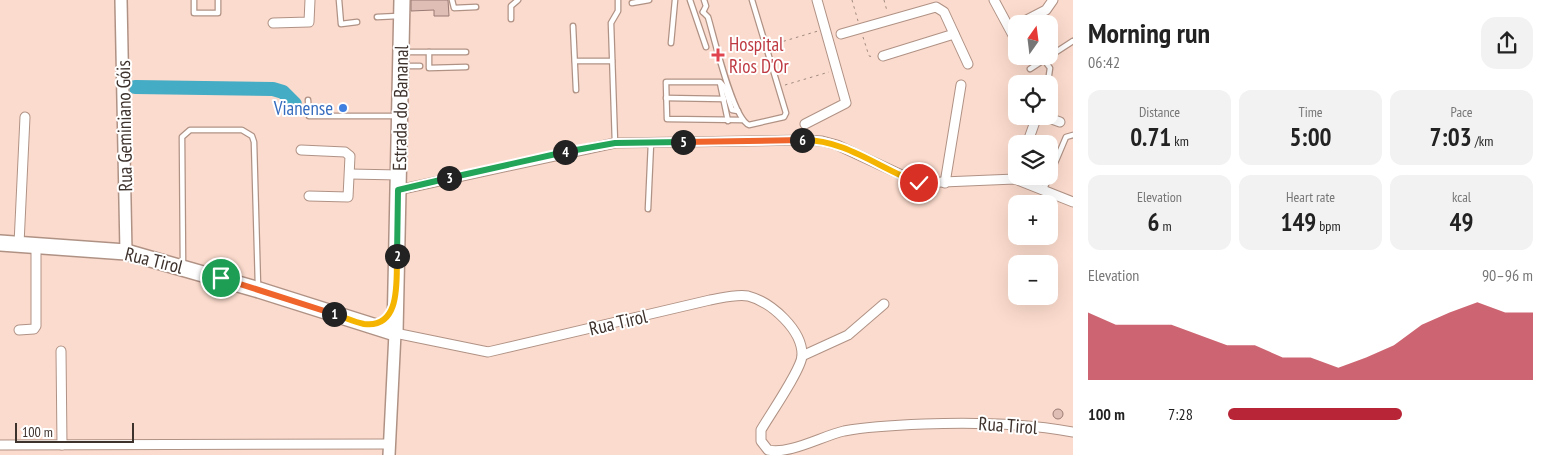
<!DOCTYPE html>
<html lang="en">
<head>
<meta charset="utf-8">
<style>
	:root { --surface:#fff; --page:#f2f2f2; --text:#222; --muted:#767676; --accent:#b72536 }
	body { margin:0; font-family:"PT Sans Narrow",sans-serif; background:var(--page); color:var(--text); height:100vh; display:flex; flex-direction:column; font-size:19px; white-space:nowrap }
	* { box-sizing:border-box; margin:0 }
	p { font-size:16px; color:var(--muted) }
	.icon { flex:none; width:28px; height:28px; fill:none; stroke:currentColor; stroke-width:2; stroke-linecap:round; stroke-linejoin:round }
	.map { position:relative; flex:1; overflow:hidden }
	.side { display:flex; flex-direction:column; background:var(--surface); width:475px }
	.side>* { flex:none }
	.needle { width:32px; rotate:14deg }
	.tools { position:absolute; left:1008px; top:15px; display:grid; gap:10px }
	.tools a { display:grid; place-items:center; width:50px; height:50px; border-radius:10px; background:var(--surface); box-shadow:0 5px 20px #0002; font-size:25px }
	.scale { position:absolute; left:15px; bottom:12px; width:119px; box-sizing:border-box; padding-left:5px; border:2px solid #3e322d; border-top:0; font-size:14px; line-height:18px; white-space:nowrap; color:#3e322d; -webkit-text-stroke:4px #fff; paint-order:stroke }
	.pin { position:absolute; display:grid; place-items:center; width:42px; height:42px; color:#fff; margin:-21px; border:2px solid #fff; border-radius:50%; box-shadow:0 1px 5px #0007 }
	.km { position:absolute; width:25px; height:25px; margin:-12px; border-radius:50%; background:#222; color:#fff; font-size:14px; line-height:25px; text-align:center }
	.round { display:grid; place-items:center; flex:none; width:52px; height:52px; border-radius:15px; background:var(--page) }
	.overview { display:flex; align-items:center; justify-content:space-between; height:85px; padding:0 15px }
	h1 { font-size:28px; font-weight:600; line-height:38px }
	.stats { display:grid; grid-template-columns:repeat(3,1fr); gap:8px; height:85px; padding:5px 15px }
	.stats div { display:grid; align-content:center; border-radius:12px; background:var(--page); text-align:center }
	.stats b { font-size:25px; font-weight:600 }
	.stats small { font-size:14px; font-weight:400 }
	.stats p { font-size:14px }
	.chart { height:140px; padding:10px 15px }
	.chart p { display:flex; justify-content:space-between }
	.chart svg { width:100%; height:90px; margin-top:5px; fill:var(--accent); opacity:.7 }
	ul { padding:0 15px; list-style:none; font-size:16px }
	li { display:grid; grid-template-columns:80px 60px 1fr; align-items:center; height:38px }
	li i { height:12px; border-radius:6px; background:var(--accent) }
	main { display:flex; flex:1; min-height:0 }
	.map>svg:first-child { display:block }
</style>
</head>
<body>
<main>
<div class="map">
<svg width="1073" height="455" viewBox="0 0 1073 455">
	<rect width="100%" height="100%" fill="#fbdbcd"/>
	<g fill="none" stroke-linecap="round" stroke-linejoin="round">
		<polyline stroke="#45acc5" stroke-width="14" points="135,87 273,89 283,92 295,104"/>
	</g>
	<g fill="#dfbeb6" stroke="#9a7b74">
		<polygon points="411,0 448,0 449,16 434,16 434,10 411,11"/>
		<circle cx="1058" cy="414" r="5"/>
	</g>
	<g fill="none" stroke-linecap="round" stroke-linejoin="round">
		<defs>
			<g id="service">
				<polyline points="194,0 194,13 218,13 218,0"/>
				<polyline points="339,0 341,24 357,22"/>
				<polyline points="452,0 454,8 476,7"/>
				<polyline points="690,0 706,47"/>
				<polyline points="632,3 649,0"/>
				<path d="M703,12L708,17C714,37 733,119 749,125L784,117L786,113L752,0"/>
				<polyline points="703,12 706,6 704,0"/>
				<polyline points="377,17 398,16"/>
				<polyline points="511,19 511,6 518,0"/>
				<polyline points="573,26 576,90"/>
				<polyline points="671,43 675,0"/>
				<polyline points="402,52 466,52"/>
				<polyline points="429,52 429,68 466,67"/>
				<polyline points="1044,60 1050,68 1049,75"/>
				<polyline points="575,61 612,61"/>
				<polyline points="403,66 420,66"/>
				<polyline points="1030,69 1073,41"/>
				<polyline points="720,83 728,121"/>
				<polyline points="666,98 724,99"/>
				<polyline points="308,100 309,116 396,116"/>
				<polyline points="738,111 732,110 725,88 720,82 666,82 667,119 742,120"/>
				<polyline points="615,143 611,23 618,11 618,0"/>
				<polyline points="1044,189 1066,137 1073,135"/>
				<polyline points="648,209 651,143"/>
				<polyline points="183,265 182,137 190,130 242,130 252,136 254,142 258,286"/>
			</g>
			<g id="minor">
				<polyline points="994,0 1015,39"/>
				<polyline points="273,23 309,22 310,0"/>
				<polyline points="1019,24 1046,10 1053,0"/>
				<polyline points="841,34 936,7 944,12 968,64"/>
				<polyline points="883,56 954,34"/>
				<polyline points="1043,116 1060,122"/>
				<polyline points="805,124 846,103 817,0"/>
				<polyline points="1027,144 1037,116"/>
				<polyline points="301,150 345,152 350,156 348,197 309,196"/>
				<polyline points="350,174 399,175"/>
				<polyline points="945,183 961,85"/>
				<polyline points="398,190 615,143 807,140 822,141 837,145 919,183 1015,179 1073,202"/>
				<polyline points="19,244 25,117"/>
				<polyline points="19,330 34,329 36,326 36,245"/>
				<path d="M395,333L488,352L710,300C722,298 736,294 748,296C771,302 803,330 802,356C801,370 769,416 761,430V441L768,450C789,455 822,436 844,431C871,426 897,425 924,424C974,422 1023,423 1073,432"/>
				<polyline points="61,351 62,445"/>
				<polyline points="802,356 848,335 884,304"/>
				<polyline points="0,445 389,444"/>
			</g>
			<g id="tertiary">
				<polyline points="121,0 126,252"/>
				<polyline points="389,455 395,333"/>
			</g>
			<polyline id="primary" points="0,243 126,252 259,290 395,333 402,0"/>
		</defs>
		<use href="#service" stroke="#b09285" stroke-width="7"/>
		<use href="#minor" stroke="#b09285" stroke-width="11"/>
		<use href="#tertiary" stroke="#b09285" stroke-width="14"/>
		<use href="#primary" stroke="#b09285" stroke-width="18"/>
		<g stroke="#9f897f" stroke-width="1" stroke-dasharray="2.5 4" stroke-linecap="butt">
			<polyline points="852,0 858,21"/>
			<polyline points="884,0 887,11"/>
			<polyline points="863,37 869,56 874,57"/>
			<polyline points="771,45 818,31"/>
			<polyline points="785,85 829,72"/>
		</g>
		<use href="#service" stroke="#fff" stroke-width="4.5"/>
		<use href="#minor" stroke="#fff" stroke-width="9"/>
		<use href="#tertiary" stroke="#fff" stroke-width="11"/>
		<use href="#primary" stroke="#fff" stroke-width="15"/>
	</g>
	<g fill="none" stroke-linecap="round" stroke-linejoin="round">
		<defs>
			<polyline id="split-1" points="221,278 334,314"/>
			<path id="split-2" d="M334,314C344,317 354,322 364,324C402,329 396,279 397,256"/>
			<polyline id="split-3" points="397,256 398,190 449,178"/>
			<polyline id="split-4" points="449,178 565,152"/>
			<polyline id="split-5" points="565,152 615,143 683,142"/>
			<polyline id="split-6" points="683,142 802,140"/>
			<path id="split-7" d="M802,140C845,139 880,169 919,183"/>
		</defs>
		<use href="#split-1" stroke="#fff" stroke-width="10"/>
		<use href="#split-2" stroke="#fff" stroke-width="10"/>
		<use href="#split-3" stroke="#fff" stroke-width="10"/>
		<use href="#split-4" stroke="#fff" stroke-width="10"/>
		<use href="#split-5" stroke="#fff" stroke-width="10"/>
		<use href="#split-6" stroke="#fff" stroke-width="10"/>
		<use href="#split-7" stroke="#fff" stroke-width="10"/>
		<use href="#split-1" stroke="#f0652b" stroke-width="6"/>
		<use href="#split-2" stroke="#f5b400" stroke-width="6"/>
		<use href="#split-3" stroke="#22a559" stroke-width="6"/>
		<use href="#split-4" stroke="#22a559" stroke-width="6"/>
		<use href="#split-5" stroke="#22a559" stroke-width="6"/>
		<use href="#split-6" stroke="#f0652b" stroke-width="6"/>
		<use href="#split-7" stroke="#f5b400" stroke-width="6"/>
	</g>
	<path fill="#e0444e" stroke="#fff" stroke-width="2" d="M715.5 47.5h5v5h5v5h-5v5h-5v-5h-5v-5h5z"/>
	<circle fill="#3f7fe0" stroke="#fff" stroke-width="2" cx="343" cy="108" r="5"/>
	<g text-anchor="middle" stroke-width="4" stroke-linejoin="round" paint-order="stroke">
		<g font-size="19" fill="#be3a42" stroke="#fff" text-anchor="start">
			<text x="729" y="51">Hospital<tspan x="729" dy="22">Rios D'Or</tspan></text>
		</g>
		<g font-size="19" fill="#366cbe" stroke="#fff" text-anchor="end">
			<text x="333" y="115">Vianense</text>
		</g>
		<g font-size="19" fill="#3e322d" stroke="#fff">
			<text transform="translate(400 108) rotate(-89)" y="7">Estrada do Bananal</text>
			<text transform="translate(124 126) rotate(-91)" y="7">Rua Geminiano Góis</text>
			<text transform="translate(154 260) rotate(14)" y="7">Rua Tirol</text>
			<text transform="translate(618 322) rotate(-13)" y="7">Rua Tirol</text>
			<text transform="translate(1008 425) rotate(4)" y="7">Rua Tirol</text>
		</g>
	</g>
</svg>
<div class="tools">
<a><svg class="needle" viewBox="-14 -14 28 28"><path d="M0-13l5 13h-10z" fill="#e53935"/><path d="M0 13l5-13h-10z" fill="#767676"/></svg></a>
<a><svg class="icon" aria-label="locate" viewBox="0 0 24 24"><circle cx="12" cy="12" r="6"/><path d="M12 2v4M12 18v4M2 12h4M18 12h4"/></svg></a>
<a><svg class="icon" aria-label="layers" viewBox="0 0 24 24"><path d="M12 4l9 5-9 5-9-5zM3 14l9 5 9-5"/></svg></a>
<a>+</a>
<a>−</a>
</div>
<div class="scale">100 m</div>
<div class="pin" style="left:221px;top:278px;background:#1e9e55"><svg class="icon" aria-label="arrive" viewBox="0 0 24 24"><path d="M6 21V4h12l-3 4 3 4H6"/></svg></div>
<div class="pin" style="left:919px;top:183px;background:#d93025"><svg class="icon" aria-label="check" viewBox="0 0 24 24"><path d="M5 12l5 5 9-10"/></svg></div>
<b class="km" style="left:334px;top:314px">1</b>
<b class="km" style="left:397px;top:256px">2</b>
<b class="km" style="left:449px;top:178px">3</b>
<b class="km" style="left:565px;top:152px">4</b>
<b class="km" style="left:683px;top:142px">5</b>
<b class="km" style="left:802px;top:140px">6</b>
</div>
<section class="side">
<div class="overview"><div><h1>Morning run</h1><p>06:42</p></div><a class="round"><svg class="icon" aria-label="share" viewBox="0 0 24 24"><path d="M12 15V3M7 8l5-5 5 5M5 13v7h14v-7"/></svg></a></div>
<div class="stats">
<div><p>Distance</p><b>0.71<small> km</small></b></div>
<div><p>Time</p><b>5:00</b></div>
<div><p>Pace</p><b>7:03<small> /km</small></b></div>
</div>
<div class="stats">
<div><p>Elevation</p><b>6<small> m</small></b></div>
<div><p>Heart rate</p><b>149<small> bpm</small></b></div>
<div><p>kcal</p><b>49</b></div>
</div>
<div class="chart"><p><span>Elevation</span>90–96 m</p>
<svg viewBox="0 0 160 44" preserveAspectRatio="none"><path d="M0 44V11L10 17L20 17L30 17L40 22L50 27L60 27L70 33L80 33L90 38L100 33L110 27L120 17L130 11L140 6L150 11L160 11V44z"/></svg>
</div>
<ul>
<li><b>100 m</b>7:28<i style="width:57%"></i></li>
</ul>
</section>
</main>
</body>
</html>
